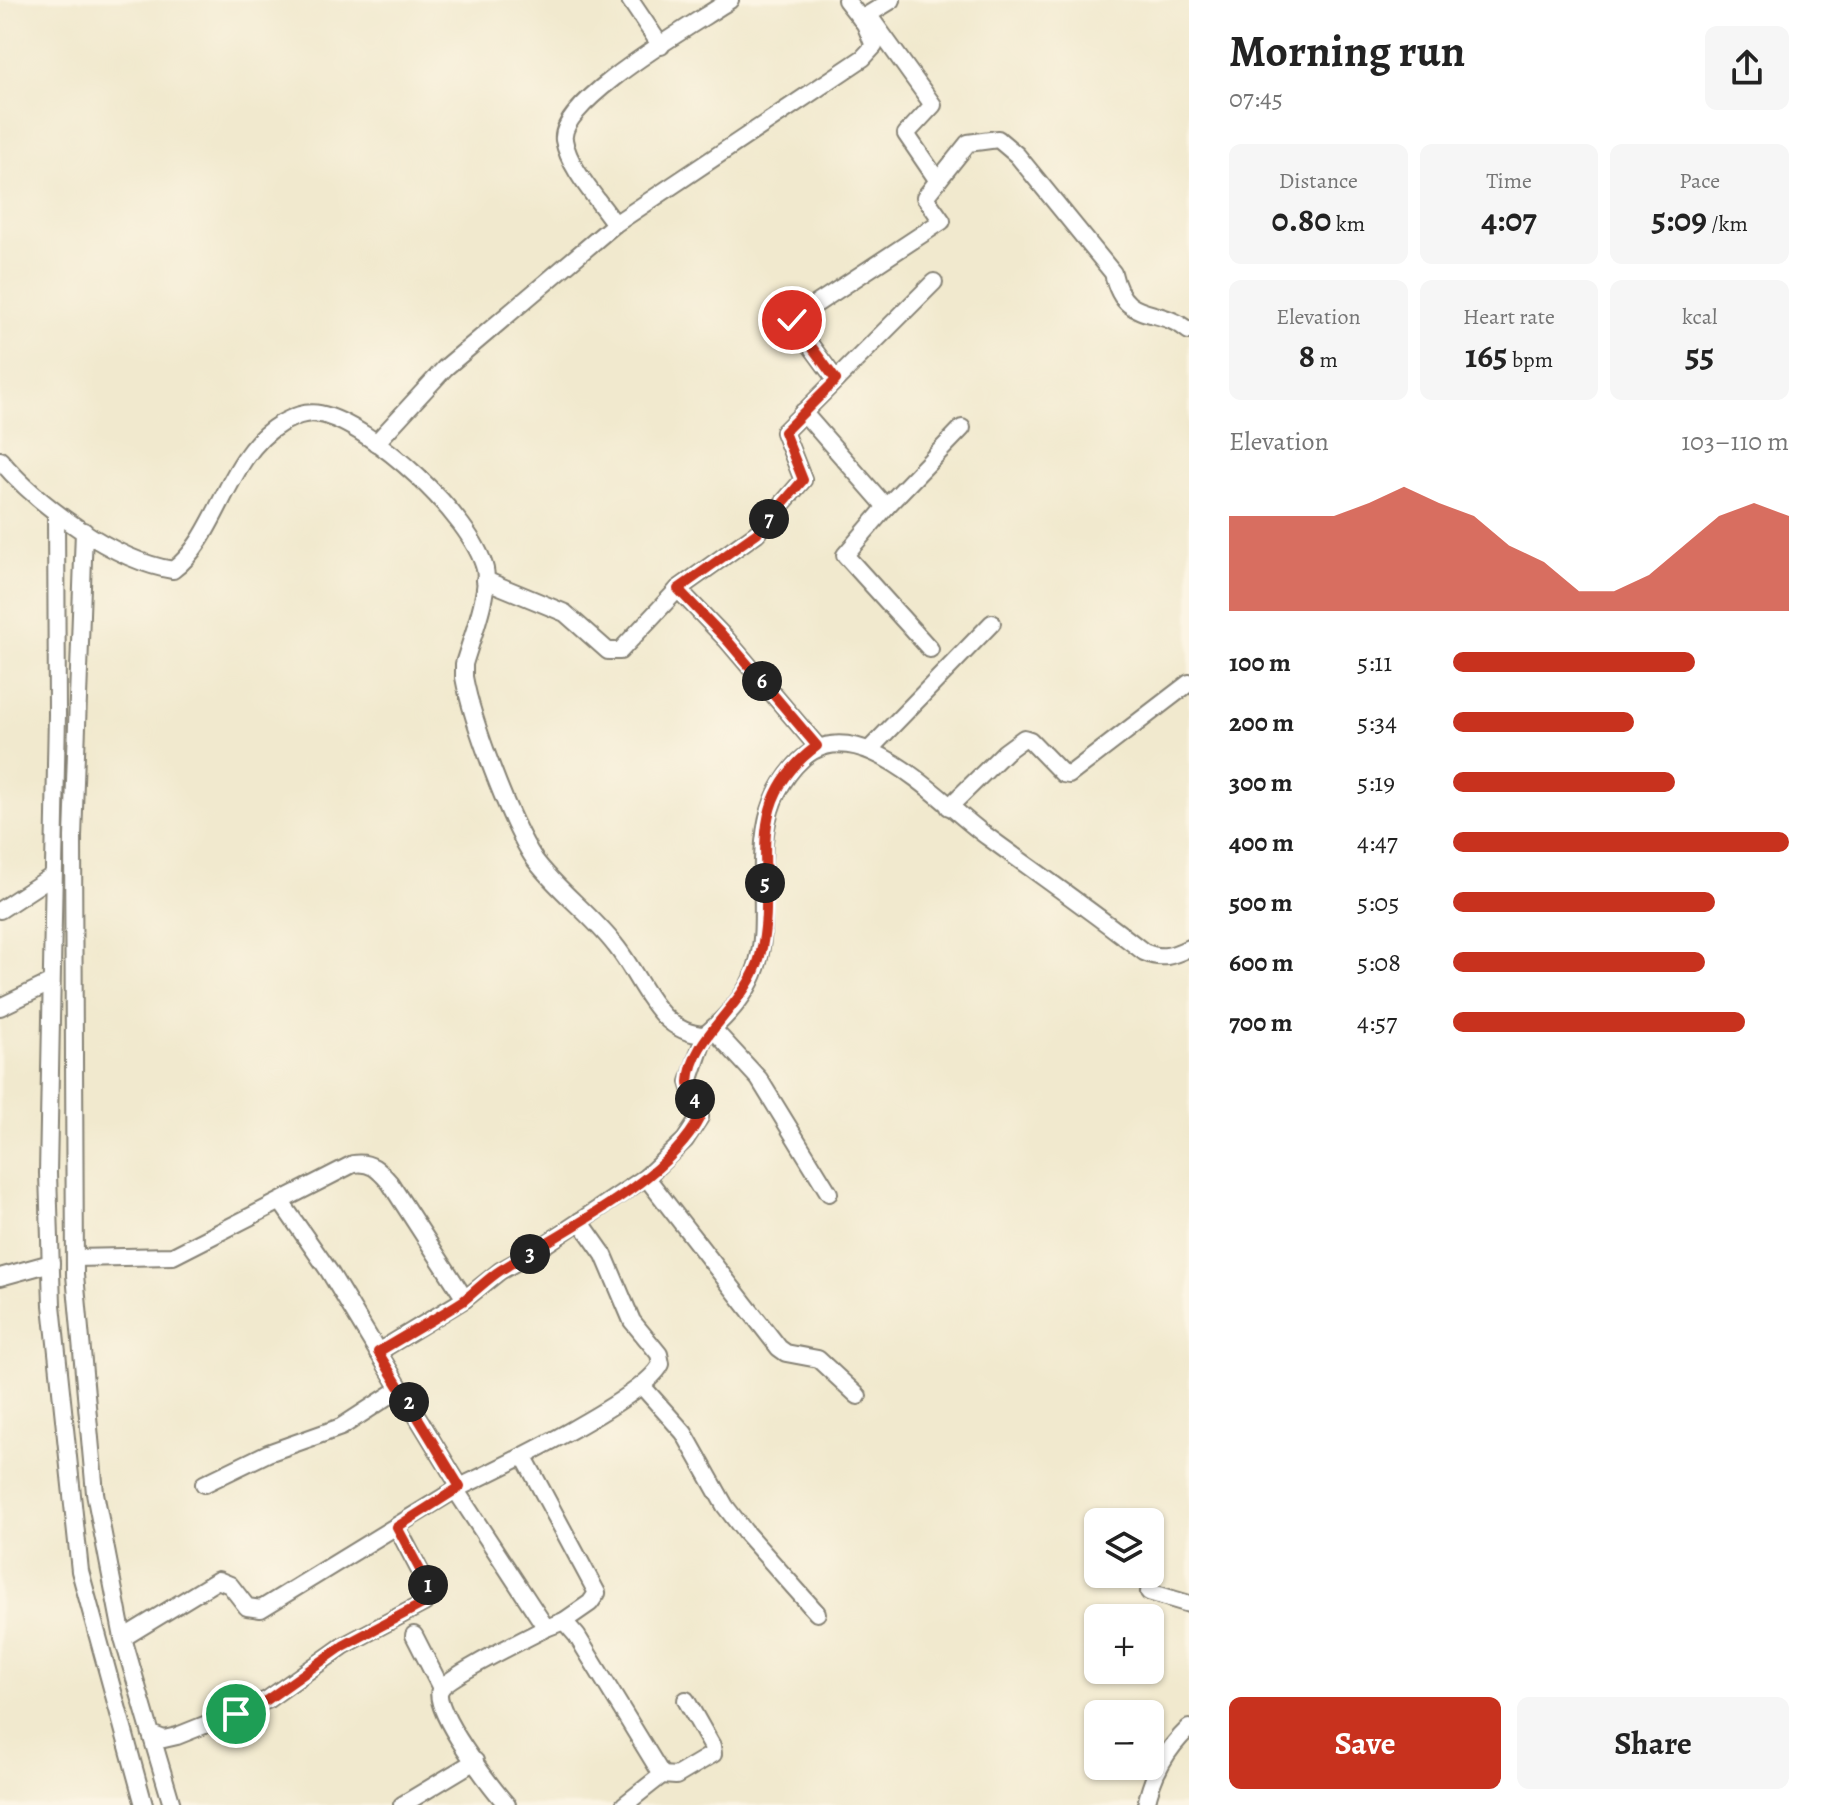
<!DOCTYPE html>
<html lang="en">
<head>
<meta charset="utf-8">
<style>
	:root { --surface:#fff; --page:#f6f6f6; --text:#222; --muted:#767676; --accent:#c8321e }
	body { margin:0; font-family:Alegreya,serif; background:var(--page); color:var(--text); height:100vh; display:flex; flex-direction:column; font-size:30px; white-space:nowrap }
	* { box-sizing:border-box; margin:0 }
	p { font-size:26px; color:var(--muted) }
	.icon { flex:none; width:44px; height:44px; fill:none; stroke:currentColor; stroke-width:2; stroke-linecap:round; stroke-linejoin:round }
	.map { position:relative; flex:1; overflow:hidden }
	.panel { display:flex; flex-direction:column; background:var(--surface); width:640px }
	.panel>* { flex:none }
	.fabs { position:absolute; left:1084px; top:1508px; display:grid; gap:16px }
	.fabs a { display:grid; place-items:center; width:80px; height:80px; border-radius:12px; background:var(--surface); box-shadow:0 2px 6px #0004; font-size:40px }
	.pin { position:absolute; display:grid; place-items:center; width:68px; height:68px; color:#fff; margin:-34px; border:4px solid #fff; border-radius:50%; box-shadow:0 2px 8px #0007 }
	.km { position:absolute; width:40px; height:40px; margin:-20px; border-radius:50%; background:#222; color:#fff; font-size:22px; line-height:40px; text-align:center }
	.round { display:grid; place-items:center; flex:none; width:84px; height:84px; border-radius:12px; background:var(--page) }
	.summary { display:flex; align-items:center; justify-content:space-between; height:136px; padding:0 40px }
	h1 { font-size:44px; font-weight:700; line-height:60px }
	.stats { display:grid; grid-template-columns:repeat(3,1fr); gap:12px; height:136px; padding:8px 40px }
	.stats div { display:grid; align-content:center; border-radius:12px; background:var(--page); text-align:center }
	.stats b { font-size:34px; font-weight:700 }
	.stats small { font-size:22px; font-weight:400 }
	.stats p { font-size:22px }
	.chart { height:224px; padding:16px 40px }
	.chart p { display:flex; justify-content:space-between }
	.chart svg { width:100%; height:144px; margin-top:8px; fill:var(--accent); opacity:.7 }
	.cta { display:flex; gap:16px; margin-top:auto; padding:16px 40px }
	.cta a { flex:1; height:92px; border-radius:12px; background:var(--accent); color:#fff; font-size:32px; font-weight:700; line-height:92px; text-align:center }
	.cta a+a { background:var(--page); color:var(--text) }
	ul { padding:0 40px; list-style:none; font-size:26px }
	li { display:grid; grid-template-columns:128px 96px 1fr; align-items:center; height:60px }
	li i { height:20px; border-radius:10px; background:var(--accent) }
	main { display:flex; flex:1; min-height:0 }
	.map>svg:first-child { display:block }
</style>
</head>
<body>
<main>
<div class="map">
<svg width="1189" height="1805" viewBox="0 0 1189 1805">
	<rect width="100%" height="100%" fill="#fcf5e5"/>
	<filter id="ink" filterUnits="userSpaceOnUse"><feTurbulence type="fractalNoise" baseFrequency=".0125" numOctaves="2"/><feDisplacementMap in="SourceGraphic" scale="16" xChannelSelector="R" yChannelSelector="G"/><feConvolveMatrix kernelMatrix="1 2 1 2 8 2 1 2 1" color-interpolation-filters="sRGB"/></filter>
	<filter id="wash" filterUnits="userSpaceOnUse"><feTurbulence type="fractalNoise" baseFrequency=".006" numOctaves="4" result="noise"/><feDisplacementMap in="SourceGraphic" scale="32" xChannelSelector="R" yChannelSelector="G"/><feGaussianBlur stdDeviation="1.8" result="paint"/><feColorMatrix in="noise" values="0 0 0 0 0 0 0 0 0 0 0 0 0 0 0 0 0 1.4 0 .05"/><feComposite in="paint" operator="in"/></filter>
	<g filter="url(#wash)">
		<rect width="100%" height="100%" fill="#f1e9ce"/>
	</g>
	<g filter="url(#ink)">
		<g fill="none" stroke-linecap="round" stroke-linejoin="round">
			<defs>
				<g id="minor">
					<polyline points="630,0 661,46"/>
					<polyline points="861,19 892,0"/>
					<polyline points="872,20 933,105 906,134 938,181"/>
					<path d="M615,224C598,199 569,169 564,140C558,101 698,22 730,0"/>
					<path d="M836,380L792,320L942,221L925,197L968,143L998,139L1017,155L1113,273C1125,326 1156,304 1189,331"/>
					<polyline points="803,412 886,507 962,428"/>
					<polyline points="376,443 445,368 615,224 863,58 874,46 865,24 846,0"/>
					<path d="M0,460C38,505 114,561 173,570C218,537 227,455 280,424C293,417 305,411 320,414C372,425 472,517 485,569C490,592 471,640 464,664V677C472,721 510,823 535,860C558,891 591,914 615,945C643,979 656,1033 705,1035C783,971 757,927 764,842C767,812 775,789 795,766C852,700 939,802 988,837C1040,875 1093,912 1144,952C1162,960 1172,956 1189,948"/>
					<polyline points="886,507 845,555 930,649"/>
					<polyline points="56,513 57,714 48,1173 52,1305 80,1571 144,1805"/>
					<polyline points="84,531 73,837 75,1275 95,1493 123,1638 151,1734 164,1739 177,1736 267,1700 343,1646 424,1603 430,1590 397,1527"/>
					<polyline points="485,580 565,613 608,651 620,651 678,589 757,533 803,480 784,432 934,282"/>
					<polyline points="678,589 727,640 817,746"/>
					<polyline points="869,750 992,623"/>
					<polyline points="949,807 1005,752 1024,738 1030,740 1063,774 1069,775 1189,683"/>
					<polyline points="0,910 52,876"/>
					<polyline points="0,1007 50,983"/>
					<polyline points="713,1029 759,1079 829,1193"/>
					<polyline points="646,1177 779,1348 786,1353 818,1359 858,1396"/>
					<polyline points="281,1202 329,1271 378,1352"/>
					<path d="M75,1258L173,1256L353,1164C371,1161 379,1170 390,1183L465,1299"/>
					<polyline points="0,1277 51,1263"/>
					<polyline points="642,1386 684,1433 725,1506 745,1532 817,1613"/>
					<polyline points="524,1457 597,1593 590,1603 564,1621"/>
					<polyline points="204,1484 268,1453 341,1427 401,1388"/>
					<path d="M460,1487C500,1468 645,1398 661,1364L659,1354L632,1321L604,1255L580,1221"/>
					<polyline points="455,1489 546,1628 564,1621 577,1636 662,1775 624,1805"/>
					<polyline points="1149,1592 1189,1604"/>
					<polyline points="414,1635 441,1688"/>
					<polyline points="123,1638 218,1580 230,1585 247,1607 261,1609 460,1487 378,1352 465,1299 500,1271 534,1252 646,1177 685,1140 700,1117 689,1082 705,1035"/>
					<polyline points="151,1734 172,1805"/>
					<polyline points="662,1775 676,1776 713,1754 712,1746 686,1700"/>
					<polyline points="402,1805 475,1761"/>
					<path d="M507,1805C493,1789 431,1709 440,1690C446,1677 529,1637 546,1628"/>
					<path d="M1146,1805C1153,1773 1166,1750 1189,1728"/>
				</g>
			</defs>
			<use href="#minor" stroke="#868275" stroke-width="20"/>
			<use href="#minor" stroke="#fff" stroke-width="16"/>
		</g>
	</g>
	<g fill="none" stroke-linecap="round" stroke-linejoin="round" filter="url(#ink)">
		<defs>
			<path id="route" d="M236,1714L267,1700L343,1646L424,1603L429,1597L427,1583L397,1527L460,1487L378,1352C406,1335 435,1319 463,1301C476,1291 487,1279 501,1270C559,1233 669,1180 700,1117C700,1104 689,1095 689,1082C691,1035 747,1006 760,956C781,876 734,807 817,746L727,640L678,589L757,533L803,480L784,432L836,380L792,320"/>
		</defs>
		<use href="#route" stroke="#fff" stroke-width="16"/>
		<use href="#route" stroke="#c8321e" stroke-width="10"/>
	</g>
</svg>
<div class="fabs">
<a><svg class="icon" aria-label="layers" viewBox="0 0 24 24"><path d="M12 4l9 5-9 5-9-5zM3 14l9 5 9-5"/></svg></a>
<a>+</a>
<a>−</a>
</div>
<div class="pin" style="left:236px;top:1714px;background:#1e9e55"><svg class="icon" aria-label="arrive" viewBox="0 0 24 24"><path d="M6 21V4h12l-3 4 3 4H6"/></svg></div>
<div class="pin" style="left:792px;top:320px;background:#d93025"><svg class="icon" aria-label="check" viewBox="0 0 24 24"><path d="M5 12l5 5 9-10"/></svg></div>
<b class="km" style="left:428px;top:1585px">1</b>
<b class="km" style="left:409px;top:1402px">2</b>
<b class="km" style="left:530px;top:1254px">3</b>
<b class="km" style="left:695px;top:1099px">4</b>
<b class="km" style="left:765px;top:883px">5</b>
<b class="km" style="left:762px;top:681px">6</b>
<b class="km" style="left:769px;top:519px">7</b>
</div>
<section class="panel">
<div class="summary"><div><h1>Morning run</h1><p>07:45</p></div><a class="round"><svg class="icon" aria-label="share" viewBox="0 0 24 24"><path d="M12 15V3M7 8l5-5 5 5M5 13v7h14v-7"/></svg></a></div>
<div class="stats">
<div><p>Distance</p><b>0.80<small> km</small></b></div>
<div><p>Time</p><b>4:07</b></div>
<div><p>Pace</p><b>5:09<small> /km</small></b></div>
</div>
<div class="stats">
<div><p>Elevation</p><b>8<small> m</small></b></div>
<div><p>Heart rate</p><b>165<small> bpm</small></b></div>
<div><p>kcal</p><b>55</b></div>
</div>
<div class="chart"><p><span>Elevation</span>103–110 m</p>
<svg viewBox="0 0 160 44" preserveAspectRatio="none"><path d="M0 44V15L10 15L20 15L30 15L40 11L50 6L60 11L70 15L80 24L90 29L100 38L110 38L120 33L130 24L140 15L150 11L160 15V44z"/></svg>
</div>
<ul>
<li><b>100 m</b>5:11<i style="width:72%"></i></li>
<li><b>200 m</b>5:34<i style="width:54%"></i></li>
<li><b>300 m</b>5:19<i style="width:66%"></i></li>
<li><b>400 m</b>4:47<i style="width:100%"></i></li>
<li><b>500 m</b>5:05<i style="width:78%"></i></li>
<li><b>600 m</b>5:08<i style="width:75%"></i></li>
<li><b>700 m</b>4:57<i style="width:87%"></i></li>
</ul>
<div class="cta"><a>Save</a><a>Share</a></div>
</section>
</main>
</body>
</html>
